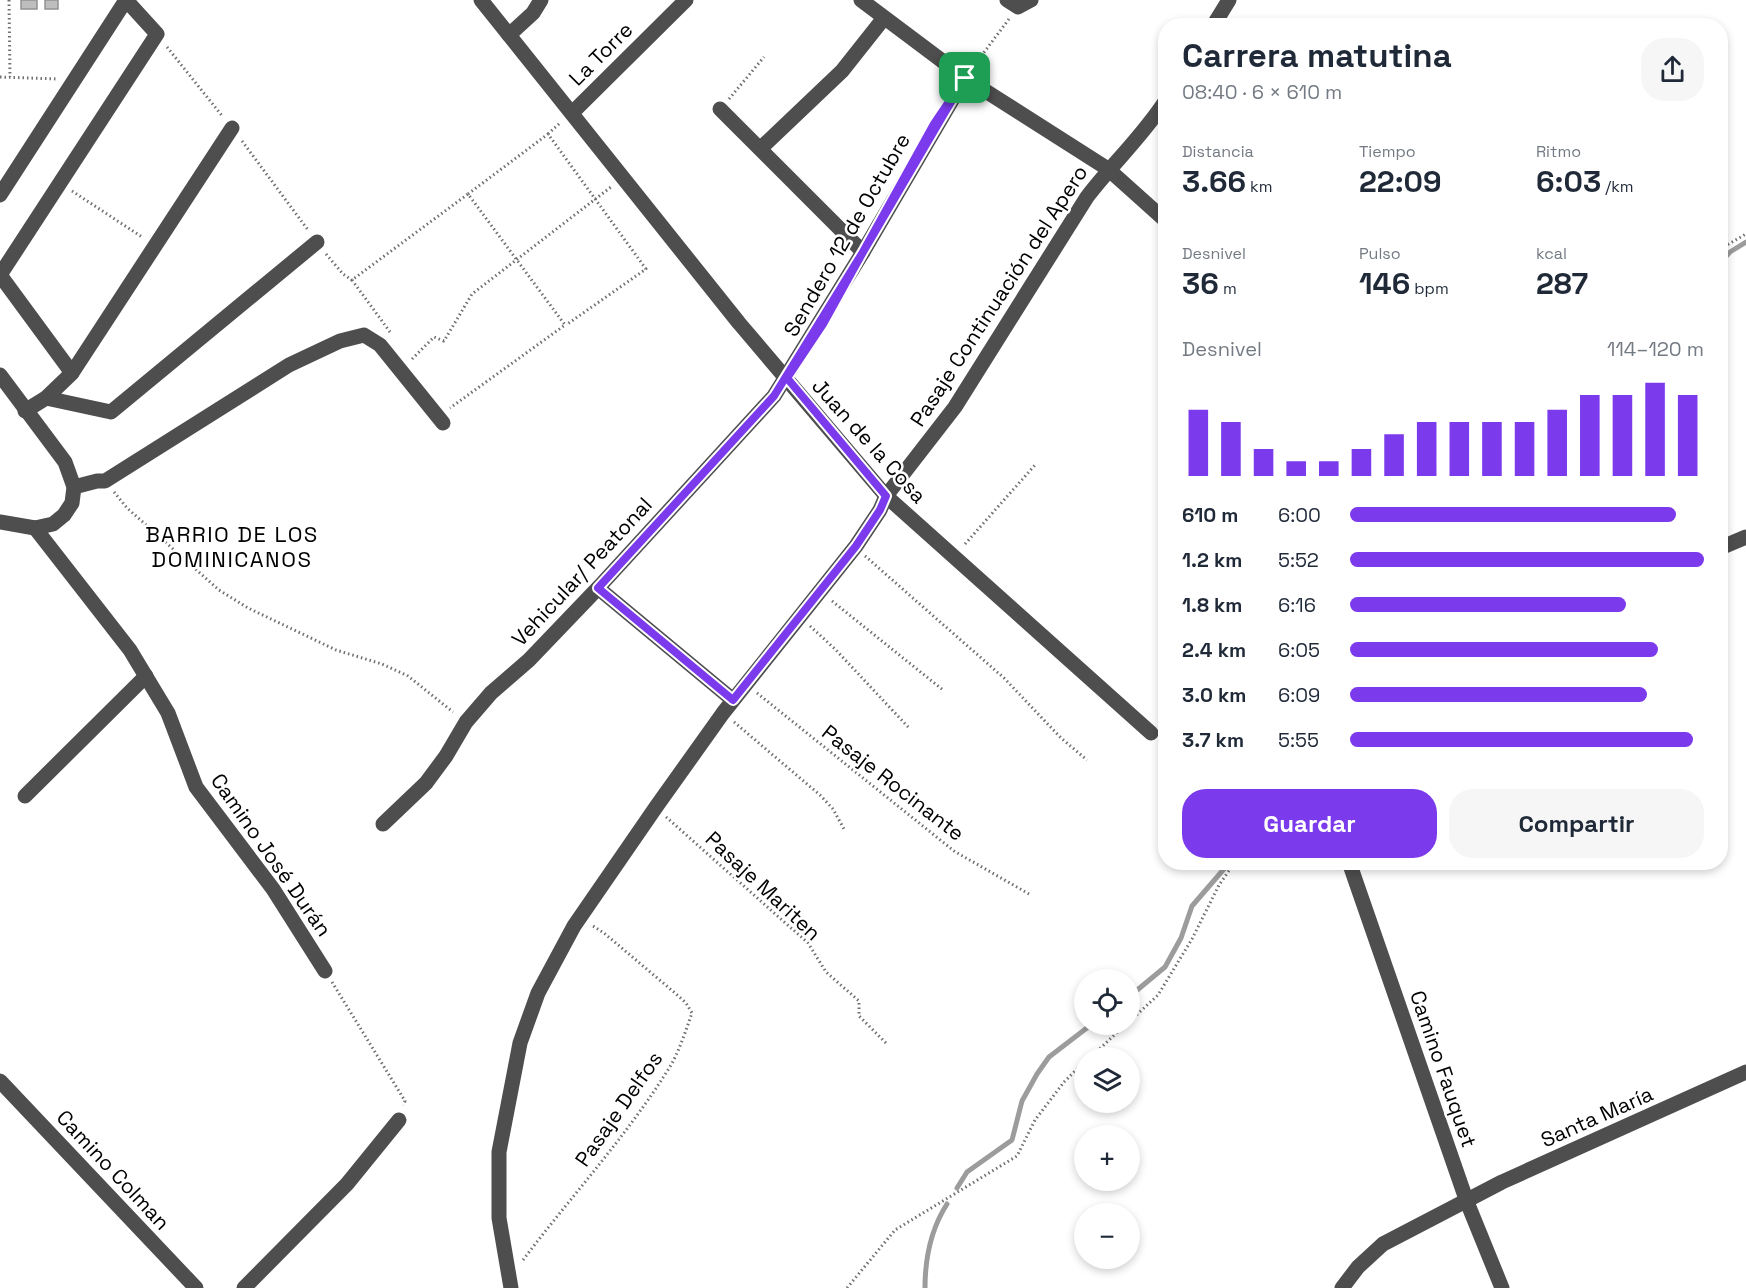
<!DOCTYPE html>
<html lang="es">
<head>
<meta charset="utf-8">
<style>
	:root { --surface:#fff; --page:#f6f6f7; --text:#1f2937; --muted:#747a83; --accent:#7c3aed }
	body { margin:0; font-family:"Space Grotesk",sans-serif; background:var(--page); color:var(--text); height:100vh; display:flex; flex-direction:column; font-size:22px; white-space:nowrap }
	* { box-sizing:border-box; margin:0 }
	p { font-size:20px; color:var(--muted) }
	.icon { flex:none; width:33px; height:33px; fill:none; stroke:currentColor; stroke-width:2; stroke-linecap:round; stroke-linejoin:round }
	.map { position:relative; flex:1; overflow:hidden }
	.panel { position:absolute; left:1158px; top:18px; width:570px; height:852px; display:flex; flex-direction:column; background:var(--surface); border-radius:24px; box-shadow:0 3px 9px #0003 }
	.panel>* { flex:none }
	.tools { position:absolute; left:1074px; top:969px; display:grid; gap:12px }
	.tools a { display:grid; place-items:center; width:66px; height:66px; border-radius:50%; background:var(--surface); box-shadow:0 3px 9px #0003; font-size:30px }
	.pin { position:absolute; display:grid; place-items:center; width:51px; height:51px; color:#fff; margin:-26px; border-radius:12px; box-shadow:0 3px 9px #0006 }
	.round { display:grid; place-items:center; flex:none; width:63px; height:63px; border-radius:24px; background:var(--page) }
	.summary { display:flex; align-items:center; justify-content:space-between; height:102px; padding:0 24px }
	h1 { font-size:33px; font-weight:800; line-height:45px }
	.metrics { display:grid; grid-template-columns:repeat(3,1fr); gap:9px; height:102px; padding:6px 24px }
	.metrics div { display:grid; align-content:center }
	.metrics b { font-size:30px; font-weight:800 }
	.metrics small { font-size:16px; font-weight:400 }
	.metrics p { font-size:16px }
	.chart { height:168px; padding:12px 24px }
	.chart p { display:flex; justify-content:space-between }
	.chart svg { width:100%; height:108px; margin-top:6px; stroke:var(--accent); stroke-width:6 }
	.primary-button { display:flex; gap:12px; margin-top:auto; padding:12px 24px }
	.primary-button a { flex:1; height:69px; border-radius:24px; background:var(--accent); color:#fff; font-size:24px; font-weight:800; line-height:69px; text-align:center }
	.primary-button a+a { background:var(--page); color:var(--text) }
	ul { padding:0 24px; list-style:none; font-size:20px }
	li { display:grid; grid-template-columns:96px 72px 1fr; align-items:center; height:45px }
	li i { height:15px; border-radius:8px; background:var(--accent) }
	.map>svg:first-child { display:block }
</style>
</head>
<body>
<div class="map">
<svg width="1746" height="1288" viewBox="0 0 1746 1288">
	<rect width="100%" height="100%" fill="#fff"/>
	<g fill="none" stroke-linecap="round" stroke-linejoin="round">
		<g stroke="#9c9c9c" stroke-width="5">
			<polyline points="1720,263 1730,252 1746,242"/>
			<polyline points="1130,996 1165,967 1181,938 1192,906 1230,862"/>
			<polyline points="957,1188 967,1172 1012,1140 1022,1101 1037,1074 1049,1057 1092,1024"/>
			<path d="M925,1288C925,1258 931,1229 947,1204"/>
		</g>
	</g>
	<g fill="#bebebe" stroke="#929292" stroke-width="1.5">
		<rect x="21" y="0" width="16" height="9"/>
		<rect x="45" y="0" width="13" height="9"/>
	</g>
	<g fill="none" stroke-linecap="round" stroke-linejoin="round">
		<g stroke="#707070" stroke-width="3" stroke-dasharray="1.5 3" stroke-linecap="butt">
			<polyline points="9,0 10,77"/>
			<polyline points="167,47 223,117"/>
			<polyline points="973,67 1009,19"/>
			<polyline points="0,77 58,79"/>
			<polyline points="729,99 764,57"/>
			<polyline points="548,134 560,123"/>
			<polyline points="242,141 308,230"/>
			<polyline points="72,191 142,237"/>
			<polyline points="468,194 548,134 646,269 566,325"/>
			<polyline points="1720,249 1746,234"/>
			<polyline points="326,254 343,274 352,280"/>
			<polyline points="390,332 352,280 468,194 565,325 450,408"/>
			<polyline points="412,359 434,337 444,341 472,294 611,187"/>
			<polyline points="114,492 127,508 219,590 248,608 336,650 382,664 408,676 453,712"/>
			<polyline points="965,544 1035,465"/>
			<polyline points="865,556 1004,678 1061,738 1087,760"/>
			<polyline points="832,601 943,690"/>
			<polyline points="810,626 835,649 910,729"/>
			<polyline points="757,693 954,851 1029,894"/>
			<polyline points="734,722 820,795 833,809 844,829"/>
			<polyline points="666,817 808,943 826,972 859,1001 859,1016 886,1043"/>
			<polyline points="332,982 405,1101 403,1105"/>
			<polyline points="1130,1021 1158,995 1192,939 1219,885 1235,862"/>
			<polyline points="1090,1058 1126,1024"/>
			<path d="M523,1260C572,1195 628,1135 671,1065C680,1049 686,1030 692,1013L686,1003L675,993L604,933L593,926"/>
			<polyline points="847,1288 895,1230 1017,1156 1035,1120 1064,1082 1084,1062"/>
		</g>
		<g stroke="#4e4e4e" stroke-width="15">
			<polyline points="481,0 739,323 886,496 1151,733"/>
			<polyline points="861,0 965,78 1108,169 1166,221"/>
			<polyline points="1007,0 1018,7 1031,0"/>
			<polyline points="1213,26 1229,0"/>
			<polyline points="509,35 533,13 541,0"/>
			<polyline points="720,109 863,252"/>
			<polyline points="572,113 686,0"/>
			<polyline points="761,148 842,71 884,18"/>
			<polyline points="0,195 126,0"/>
			<polyline points="0,275 157,34 126,0"/>
			<polyline points="0,275 72,373 46,398 25,411"/>
			<polyline points="72,373 232,128"/>
			<polyline points="0,375 65,462 74,487 72,503 64,515 53,524 35,528 0,522"/>
			<polyline points="46,398 111,412 317,242"/>
			<polyline points="74,487 97,481 105,481 289,365 340,341 364,335 380,345 443,423"/>
			<polyline points="35,528 130,650 168,713 196,787 273,889 325,971"/>
			<polyline points="1720,548 1746,537"/>
			<polyline points="598,588 733,700"/>
			<polyline points="25,796 146,676"/>
			<polyline points="383,824 426,783 446,756 466,722 491,693 529,660 598,588 774,396 863,252 965,78"/>
			<polyline points="1349,862 1467,1202 1502,1288"/>
			<polyline points="0,1081 196,1288"/>
			<polyline points="244,1288 347,1184 399,1120"/>
			<path d="M511,1288L499,1218V1152L520,1043L538,993L574,926L656,807L723,713L856,546L880,510L886,496L955,407L1087,197C1113,163 1142,137 1166,100"/>
			<polyline points="1342,1288 1358,1267 1383,1244 1502,1182 1746,1072"/>
		</g>
	</g>
	<g fill="none" stroke-linecap="round" stroke-linejoin="round">
		<defs>
			<polyline id="route" points="965,78 863,252 774,396 598,588 733,700 856,546 880,510 886,496 787,378 823,324 934,124 965,78"/>
		</defs>
		<use href="#route" stroke="#fff" stroke-width="12"/>
		<use href="#route" stroke="#7c3aed" stroke-width="8"/>
	</g>
	<g text-anchor="middle" stroke-width="5" stroke-linejoin="round" paint-order="stroke">
		<g font-size="21" fill="#000" stroke="#fff">
			<text transform="translate(601 54) rotate(-45)" y="7">La Torre</text>
			<text transform="translate(847 235) rotate(-60)" y="7">Sendero 12 de Octubre</text>
			<text transform="translate(999 296) rotate(-57)" y="7">Pasaje Continuación del Apero</text>
			<text transform="translate(869 441) rotate(48)" y="7">Juan de la Cosa</text>
			<text transform="translate(582 572) rotate(-47)" y="7">Vehicular/ Peatonal</text>
			<text transform="translate(893 783) rotate(38)" y="7">Pasaje Rocinante</text>
			<text transform="translate(271 855) rotate(55)" y="7">Camino José Durán</text>
			<text transform="translate(763 886) rotate(43)" y="7">Pasaje Mariten</text>
			<text transform="translate(1443 1069) rotate(71)" y="7">Camino Fauquet</text>
			<text transform="translate(619 1109) rotate(-55)" y="7">Pasaje Delfos</text>
			<text transform="translate(1597 1117) rotate(-24)" y="7">Santa María</text>
			<text transform="translate(113 1170) rotate(47)" y="7">Camino Colman</text>
		</g>
		<g font-size="22" letter-spacing="1.5" fill="#000" stroke="#fff">
			<text x="232" y="542">BARRIO DE LOS<tspan x="232" dy="25">DOMINICANOS</tspan></text>
		</g>
	</g>
</svg>
<div class="tools">
<a><svg class="icon" aria-label="locate" viewBox="0 0 24 24"><circle cx="12" cy="12" r="6"/><path d="M12 2v4M12 18v4M2 12h4M18 12h4"/></svg></a>
<a><svg class="icon" aria-label="layers" viewBox="0 0 24 24"><path d="M12 4l9 5-9 5-9-5zM3 14l9 5 9-5"/></svg></a>
<a>+</a>
<a>−</a>
</div>
<div class="pin" style="left:965px;top:78px;background:#1e9e55"><svg class="icon" aria-label="arrive" viewBox="0 0 24 24"><path d="M6 21V4h12l-3 4 3 4H6"/></svg></div>
<section class="panel">
<div class="summary"><div><h1>Carrera matutina</h1><p>08:40 · 6 × 610 m</p></div><a class="round"><svg class="icon" aria-label="share" viewBox="0 0 24 24"><path d="M12 15V3M7 8l5-5 5 5M5 13v7h14v-7"/></svg></a></div>
<div class="metrics">
<div><p>Distancia</p><b>3.66<small> km</small></b></div>
<div><p>Tiempo</p><b>22:09</b></div>
<div><p>Ritmo</p><b>6:03<small> /km</small></b></div>
</div>
<div class="metrics">
<div><p>Desnivel</p><b>36<small> m</small></b></div>
<div><p>Pulso</p><b>146<small> bpm</small></b></div>
<div><p>kcal</p><b>287</b></div>
</div>
<div class="chart"><p><span>Desnivel</span>114–120 m</p>
<svg viewBox="0 0 160 44" preserveAspectRatio="none"><path d="M5 44V17M15 44V22M25 44V33M35 44V38M45 44V38M55 44V33M65 44V27M75 44V22M85 44V22M95 44V22M105 44V22M115 44V17M125 44V11M135 44V11M145 44V6M155 44V11"/></svg>
</div>
<ul>
<li><b>610 m</b>6:00<i style="width:92%"></i></li>
<li><b>1.2 km</b>5:52<i style="width:100%"></i></li>
<li><b>1.8 km</b>6:16<i style="width:78%"></i></li>
<li><b>2.4 km</b>6:05<i style="width:87%"></i></li>
<li><b>3.0 km</b>6:09<i style="width:84%"></i></li>
<li><b>3.7 km</b>5:55<i style="width:97%"></i></li>
</ul>
<div class="primary-button"><a>Guardar</a><a>Compartir</a></div>
</section>
</div>
</body>
</html>
